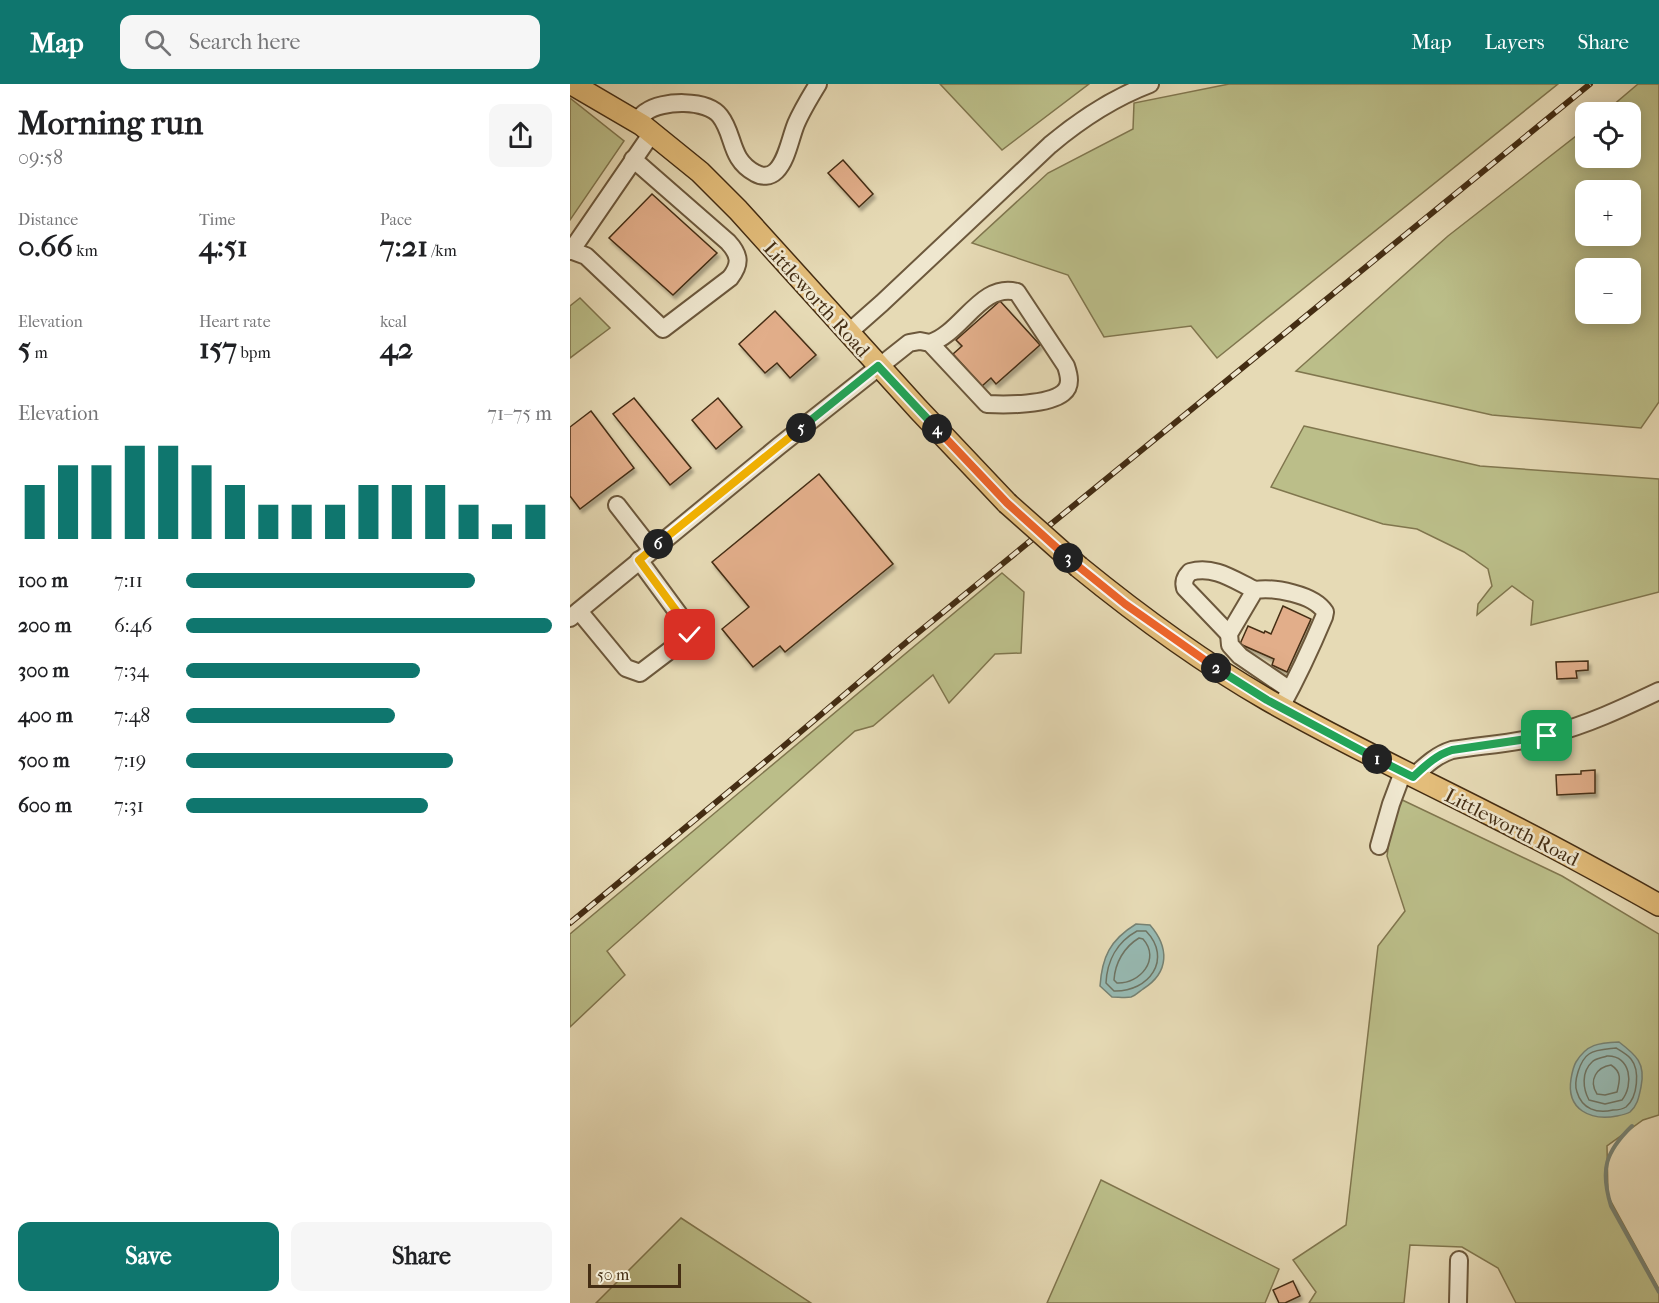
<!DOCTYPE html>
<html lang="en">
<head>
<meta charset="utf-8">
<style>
	:root { --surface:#fff; --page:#f6f6f6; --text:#202124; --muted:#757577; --accent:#0f766e }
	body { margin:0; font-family:"IM FELL French Canon",serif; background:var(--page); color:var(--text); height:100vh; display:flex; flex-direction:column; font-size:22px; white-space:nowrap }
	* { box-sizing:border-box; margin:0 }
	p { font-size:20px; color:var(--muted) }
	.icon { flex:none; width:33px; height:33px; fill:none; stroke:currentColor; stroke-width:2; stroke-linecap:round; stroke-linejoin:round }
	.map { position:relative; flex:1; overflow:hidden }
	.drawer { display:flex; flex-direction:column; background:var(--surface); width:570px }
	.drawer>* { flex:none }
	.fabs { position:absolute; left:1005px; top:18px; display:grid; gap:12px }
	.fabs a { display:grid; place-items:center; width:66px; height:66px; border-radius:12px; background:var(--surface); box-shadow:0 3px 15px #0003; font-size:30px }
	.scale { position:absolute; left:18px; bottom:15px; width:93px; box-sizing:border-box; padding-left:6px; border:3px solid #442d13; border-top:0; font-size:16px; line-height:21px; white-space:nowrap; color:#442d13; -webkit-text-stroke:4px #efe7cf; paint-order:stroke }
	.pin { position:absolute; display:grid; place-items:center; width:51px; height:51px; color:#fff; margin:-26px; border-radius:12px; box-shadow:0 3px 9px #0006 }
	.km { position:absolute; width:30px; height:30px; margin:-15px; border-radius:50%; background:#222; color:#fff; font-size:16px; line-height:30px; text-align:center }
	.round { display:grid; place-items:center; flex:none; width:63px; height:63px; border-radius:12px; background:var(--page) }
	.summary { display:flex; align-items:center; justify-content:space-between; height:102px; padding:0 18px }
	h1 { font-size:33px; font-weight:700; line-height:45px }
	.stats { display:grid; grid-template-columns:repeat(3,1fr); gap:9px; height:102px; padding:6px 18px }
	.stats div { display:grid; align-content:center }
	.stats b { font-size:30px; font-weight:700 }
	.stats small { font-size:16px; font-weight:400 }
	.stats p { font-size:16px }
	.chart { height:168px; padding:12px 18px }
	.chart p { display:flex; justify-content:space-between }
	.chart svg { width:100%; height:108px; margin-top:6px; stroke:var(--accent); stroke-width:6 }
	.button { display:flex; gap:12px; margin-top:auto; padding:12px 18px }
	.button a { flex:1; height:69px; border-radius:12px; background:var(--accent); color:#fff; font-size:24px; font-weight:700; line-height:69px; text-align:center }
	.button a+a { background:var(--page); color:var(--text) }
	ul { padding:0 18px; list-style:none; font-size:20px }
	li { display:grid; grid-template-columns:96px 72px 1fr; align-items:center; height:45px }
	li i { height:15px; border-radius:8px; background:var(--accent) }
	header { display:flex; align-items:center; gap:36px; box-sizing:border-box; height:84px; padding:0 30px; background:var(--accent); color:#fff }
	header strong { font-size:28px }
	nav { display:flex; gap:33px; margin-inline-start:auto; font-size:21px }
	.search { width:420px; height:54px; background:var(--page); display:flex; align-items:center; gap:15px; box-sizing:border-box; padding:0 21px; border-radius:12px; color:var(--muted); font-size:22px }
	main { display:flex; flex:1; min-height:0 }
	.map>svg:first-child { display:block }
</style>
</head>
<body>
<header>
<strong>Map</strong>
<div class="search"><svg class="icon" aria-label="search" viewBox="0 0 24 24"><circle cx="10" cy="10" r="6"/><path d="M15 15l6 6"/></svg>Search here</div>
<nav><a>Map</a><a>Layers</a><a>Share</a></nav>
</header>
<main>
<section class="drawer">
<div class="summary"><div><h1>Morning run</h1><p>09:58</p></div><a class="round"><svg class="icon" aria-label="share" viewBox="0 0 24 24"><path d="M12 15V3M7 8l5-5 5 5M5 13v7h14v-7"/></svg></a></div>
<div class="stats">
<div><p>Distance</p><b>0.66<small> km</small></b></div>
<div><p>Time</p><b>4:51</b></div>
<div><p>Pace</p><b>7:21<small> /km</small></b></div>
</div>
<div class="stats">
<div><p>Elevation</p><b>5<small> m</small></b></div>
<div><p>Heart rate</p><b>157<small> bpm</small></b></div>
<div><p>kcal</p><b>42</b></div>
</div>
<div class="chart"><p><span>Elevation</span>71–75 m</p>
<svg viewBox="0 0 160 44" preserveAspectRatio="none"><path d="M5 44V22M15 44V14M25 44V14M35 44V6M45 44V6M55 44V14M65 44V22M75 44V30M85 44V30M95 44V30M105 44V22M115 44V22M125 44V22M135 44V30M145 44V38M155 44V30"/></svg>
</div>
<ul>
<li><b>100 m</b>7:11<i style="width:79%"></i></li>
<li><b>200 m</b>6:46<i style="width:100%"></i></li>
<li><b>300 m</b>7:34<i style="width:64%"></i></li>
<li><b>400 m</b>7:48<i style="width:57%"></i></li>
<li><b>500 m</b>7:19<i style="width:73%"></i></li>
<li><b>600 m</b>7:31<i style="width:66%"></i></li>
</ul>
<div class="button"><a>Save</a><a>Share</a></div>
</section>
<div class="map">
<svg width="1089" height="1219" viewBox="0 0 1089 1219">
	<defs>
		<filter id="shadow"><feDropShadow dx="2.5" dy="4" stdDeviation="1.5" flood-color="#0004"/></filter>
	</defs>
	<rect width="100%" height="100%" fill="#e6dab5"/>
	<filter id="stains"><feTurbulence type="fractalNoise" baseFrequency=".00333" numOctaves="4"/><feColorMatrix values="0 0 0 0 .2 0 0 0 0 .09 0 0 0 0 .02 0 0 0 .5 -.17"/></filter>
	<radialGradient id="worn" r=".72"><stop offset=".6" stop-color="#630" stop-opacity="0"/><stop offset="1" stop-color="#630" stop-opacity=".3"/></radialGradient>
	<g fill="#bbbe89" stroke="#80764e" stroke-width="1.5" fill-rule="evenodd">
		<polygon points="370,0 519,0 432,66"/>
		<polygon points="659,0 988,0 647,274 621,242 534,253 498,191 402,159 478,89 563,45 564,19"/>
		<path d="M1068,0H1089V318L1071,344L922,331L726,287L878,152L1015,45L1016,74H1060V28H1035ZM1016,106H1060V152H1016ZM1016,184H1060V230H1016Z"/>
		<polygon points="0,14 54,57 0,136"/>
		<polygon points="10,214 40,244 0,274 0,222"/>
		<polygon points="734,342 910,382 1089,395 1089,508 961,541 963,517 942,502 907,531 908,520 922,502 918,485 894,468 847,445 813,440 701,403"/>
		<polygon points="432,489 454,508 451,569 425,570 379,619 363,591 303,642 285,647 37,867 55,891 0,943 0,850"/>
		<polygon points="826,713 992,792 1089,850 1089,1031 1073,1036 1037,1062 1038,1112 1089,1205 1089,1219 946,1219 928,1184 892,1163 840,1161 834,1219 739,1219 746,1208 723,1176 776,1141 808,862 835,827 817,772"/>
		<polygon points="531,1096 709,1185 695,1219 477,1219"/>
		<polygon points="111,1134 241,1219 26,1219"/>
	</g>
	<g fill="#97bab3" stroke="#768273" stroke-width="1.5">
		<path d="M566,840L580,841C599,863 600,888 573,905C570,907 565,912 561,913C556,914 548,913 542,913L530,902C532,873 540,856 566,840Z"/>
		<path d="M1049,958C1066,971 1076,979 1071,1003C1069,1012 1068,1021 1060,1028C1057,1030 1052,1031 1047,1032C1021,1037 996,1026 1001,995C1002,989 1003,983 1006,978C1017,960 1028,959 1049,958Z"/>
	</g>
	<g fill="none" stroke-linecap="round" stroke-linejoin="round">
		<g stroke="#6e7463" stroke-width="1.5">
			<path d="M567,847H576C603,875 579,908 544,907L536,899C537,877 547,858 567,847Z"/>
			<path d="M569,854L573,855C591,875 570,900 547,899L544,896C545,879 554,863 569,854Z"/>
			<path d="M1046,964C1051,967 1058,971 1061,975C1070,986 1068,1013 1056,1023C1053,1025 1047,1026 1043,1026C1027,1030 1012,1025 1007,1008C1003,998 1010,976 1019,970C1026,965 1038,965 1046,964Z"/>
			<path d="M1037,972C1061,971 1064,1001 1052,1016L1035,1020L1019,1016C1013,1005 1011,988 1022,978C1026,974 1032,974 1037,972Z"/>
			<path d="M1041,981C1052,988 1050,996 1047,1008L1035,1011L1027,1010C1018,996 1027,983 1041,981Z"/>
		</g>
		<path stroke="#768273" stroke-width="4" d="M1062,1042C1035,1068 1030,1086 1041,1122L1089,1208"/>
	</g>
	<g fill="#e2ae8a" stroke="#442d13" stroke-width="1.5" filter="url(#shadow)">
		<polygon points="273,76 303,110 289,123 258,89"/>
		<polygon points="82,110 147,169 103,211 39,154"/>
		<polygon points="430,217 470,261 426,300 421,294 412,302 383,270 392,262 386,256"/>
		<polygon points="205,227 246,271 220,294 207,279 195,289 169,260"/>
		<polygon points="64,314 121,384 100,401 43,330"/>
		<polygon points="148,314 172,343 146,365 122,336"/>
		<polygon points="21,327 64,384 10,425 0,412 0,343"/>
		<polygon points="249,390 323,480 215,568 210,562 183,583 152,545 179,523 142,478"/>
		<polygon points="713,522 741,535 717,588 702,581 704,575 670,560 678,542 694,549 695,547 701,550"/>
		<polygon points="1018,577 1018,586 1006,587 1007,594 987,595 986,578"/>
		<polygon points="1025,686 1025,709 987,711 986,691 1011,690 1011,687"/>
		<polygon points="723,1197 730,1212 715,1219 709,1219 703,1206"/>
	</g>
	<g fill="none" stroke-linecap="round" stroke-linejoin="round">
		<defs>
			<g id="minor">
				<path d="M66,38C69,35 72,30 76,28C92,16 137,15 150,32C165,51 159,75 185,89C192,93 200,93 206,87C217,76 220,55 226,40C232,26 240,13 248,0"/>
				<path d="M0,166L16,172L93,245L160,194C171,180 170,171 158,158L63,75"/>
				<polyline points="1,167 82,49"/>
				<path d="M278,249L312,219L480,61C511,35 543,14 580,0"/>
				<polyline points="47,421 82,466"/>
				<polyline points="9,527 56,584 70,589 120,551 119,544 69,476"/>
				<path d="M0,534L209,362L339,259L350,257L360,259L417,320C437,321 478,321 493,309C502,302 499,291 496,282L447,208C411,198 392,249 360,259"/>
				<path d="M659,550L615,504C613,497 615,493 620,488C644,481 664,496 685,506"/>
				<path d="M711,623C727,594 741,564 754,533L755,528C744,510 703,503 685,506L659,550L660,561L670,572L720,606"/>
				<path d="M843,693C855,682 866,671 882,666C914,661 946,659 978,651C1017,641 1053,624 1089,607"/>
				<polyline points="809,762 821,720 833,688"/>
				<polyline points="888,1219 889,1176"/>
			</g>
			<g id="major">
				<polyline points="2,0 72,41 130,88 168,126 348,325 437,419"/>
				<path d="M509,483C569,532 632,578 698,616C770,657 844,692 917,729C975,758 1032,789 1089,821"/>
			</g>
		</defs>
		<use href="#minor" stroke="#6c583c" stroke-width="20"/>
		<use href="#major" stroke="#442d13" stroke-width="24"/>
		<use href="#minor" stroke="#efe7cf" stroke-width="16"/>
		<use href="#major" stroke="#e3bd7a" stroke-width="21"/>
		<defs>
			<polyline id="rail" points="0,839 202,672 339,556 1020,0"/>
		</defs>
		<use href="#rail" stroke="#442d13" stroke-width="6"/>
		<use href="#rail" stroke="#efe7cf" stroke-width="4" stroke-dasharray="11" stroke-linecap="butt"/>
		<defs>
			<polyline id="major-bridge" points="437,419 509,483"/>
		</defs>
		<use href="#major-bridge" stroke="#442d13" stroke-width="24" stroke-linecap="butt"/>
		<use href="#major-bridge" stroke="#e3bd7a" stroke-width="21"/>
	</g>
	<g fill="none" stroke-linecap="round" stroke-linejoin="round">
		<defs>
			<path id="split-1" d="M807,675L843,693C855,682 866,671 882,666L977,652"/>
			<polyline id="split-2" points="646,584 697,616 807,675"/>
			<polyline id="split-3" points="498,474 555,520 646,584"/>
			<polyline id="split-4" points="367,345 437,419 498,474"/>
			<polyline id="split-5" points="231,344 308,282 367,345"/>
			<polyline id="split-6" points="88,460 231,344"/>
			<polyline id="split-7" points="88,460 69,476 119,544 120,551"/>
		</defs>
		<use href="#split-1" stroke="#fff" stroke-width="12"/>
		<use href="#split-2" stroke="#fff" stroke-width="12"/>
		<use href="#split-3" stroke="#fff" stroke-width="12"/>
		<use href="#split-4" stroke="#fff" stroke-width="12"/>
		<use href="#split-5" stroke="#fff" stroke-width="12"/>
		<use href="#split-6" stroke="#fff" stroke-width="12"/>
		<use href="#split-7" stroke="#fff" stroke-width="12"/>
		<use href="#split-1" stroke="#22a559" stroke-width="8"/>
		<use href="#split-2" stroke="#22a559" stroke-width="8"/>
		<use href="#split-3" stroke="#f0652b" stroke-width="8"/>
		<use href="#split-4" stroke="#f0652b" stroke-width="8"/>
		<use href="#split-5" stroke="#22a559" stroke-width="8"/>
		<use href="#split-6" stroke="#f5b400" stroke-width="8"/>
		<use href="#split-7" stroke="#f5b400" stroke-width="8"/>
	</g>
	<g text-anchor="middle" stroke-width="5" stroke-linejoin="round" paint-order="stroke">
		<g font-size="20" fill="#442d13" stroke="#efe7cf">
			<text transform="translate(247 215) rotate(48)" y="7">Littleworth Road</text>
			<text transform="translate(942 743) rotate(27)" y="7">Littleworth Road</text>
		</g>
	</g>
	<rect width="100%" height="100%" filter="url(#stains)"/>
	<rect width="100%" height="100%" fill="url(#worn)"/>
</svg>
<div class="fabs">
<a><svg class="icon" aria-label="locate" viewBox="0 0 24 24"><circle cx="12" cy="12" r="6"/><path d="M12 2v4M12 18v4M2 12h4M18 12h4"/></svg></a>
<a>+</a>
<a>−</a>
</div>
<div class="scale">50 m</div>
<div class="pin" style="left:977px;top:652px;background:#1e9e55"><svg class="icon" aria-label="arrive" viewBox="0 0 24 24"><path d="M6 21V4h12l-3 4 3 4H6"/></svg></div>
<div class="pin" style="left:120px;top:551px;background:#d93025"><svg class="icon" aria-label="check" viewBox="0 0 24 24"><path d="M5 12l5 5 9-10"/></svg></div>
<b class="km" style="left:807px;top:675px">1</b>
<b class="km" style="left:646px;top:584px">2</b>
<b class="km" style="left:498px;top:474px">3</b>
<b class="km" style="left:367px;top:345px">4</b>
<b class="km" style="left:231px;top:344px">5</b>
<b class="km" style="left:88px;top:460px">6</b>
</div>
</main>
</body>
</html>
